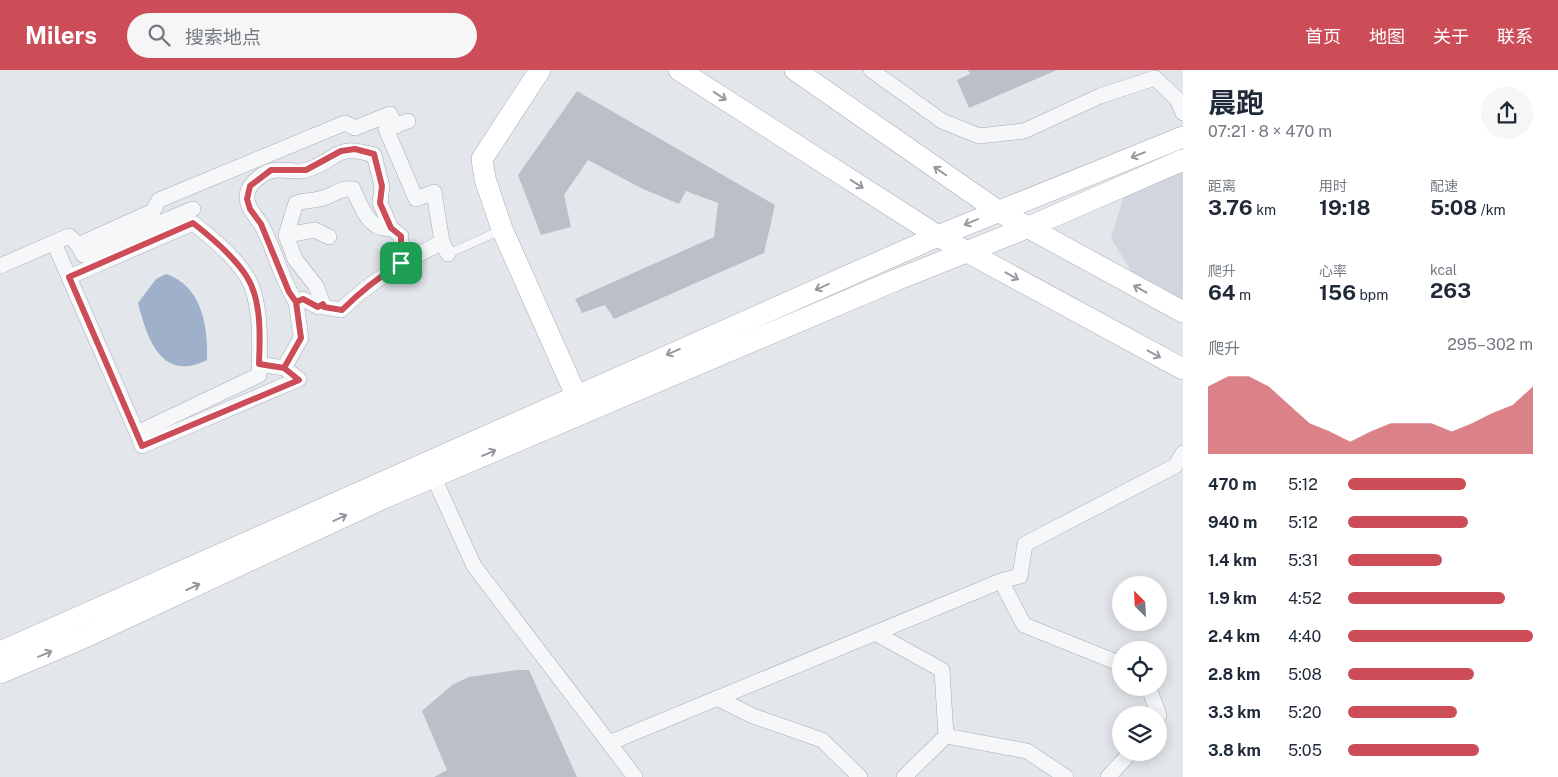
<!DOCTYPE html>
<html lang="zh">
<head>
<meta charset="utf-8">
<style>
	:root { --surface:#fff; --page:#f6f6f7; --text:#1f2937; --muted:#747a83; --accent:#cc4c57 }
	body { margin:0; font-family:"Public Sans","Noto Sans SC",sans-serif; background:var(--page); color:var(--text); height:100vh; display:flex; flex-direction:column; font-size:19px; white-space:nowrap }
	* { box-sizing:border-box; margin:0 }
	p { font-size:16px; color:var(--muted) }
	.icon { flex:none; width:28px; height:28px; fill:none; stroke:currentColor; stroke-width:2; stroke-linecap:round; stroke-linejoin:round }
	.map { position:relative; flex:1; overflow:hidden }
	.side { display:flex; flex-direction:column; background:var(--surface); width:375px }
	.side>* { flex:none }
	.needle { width:32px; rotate:336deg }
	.fabs { position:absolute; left:1112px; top:506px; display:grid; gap:10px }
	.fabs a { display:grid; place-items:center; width:55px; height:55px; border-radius:50%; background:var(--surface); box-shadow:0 2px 12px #0003; font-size:25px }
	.pin { position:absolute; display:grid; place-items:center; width:42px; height:42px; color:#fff; margin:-21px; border-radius:10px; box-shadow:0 2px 8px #0006 }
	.round { display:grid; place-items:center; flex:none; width:52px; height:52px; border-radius:26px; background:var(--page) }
	.head { display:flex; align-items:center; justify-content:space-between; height:85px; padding:0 25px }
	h1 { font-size:28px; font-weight:700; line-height:38px }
	.figures { display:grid; grid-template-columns:repeat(3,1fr); gap:8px; height:85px; padding:5px 25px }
	.figures div { display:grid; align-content:center }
	.figures b { font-size:21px; font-weight:700 }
	.figures small { font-size:14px; font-weight:400 }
	.figures p { font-size:14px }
	.chart { height:140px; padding:10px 25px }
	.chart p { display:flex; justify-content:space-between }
	.chart svg { width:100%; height:90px; margin-top:5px; fill:var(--accent); opacity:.7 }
	ul { padding:0 25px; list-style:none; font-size:16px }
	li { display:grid; grid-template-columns:80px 60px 1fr; align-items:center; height:38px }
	li i { height:12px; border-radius:6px; background:var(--accent) }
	header { display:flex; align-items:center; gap:30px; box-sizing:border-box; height:70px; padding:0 25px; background:var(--accent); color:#fff }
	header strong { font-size:24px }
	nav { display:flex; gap:28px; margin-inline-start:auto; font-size:18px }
	.search { width:350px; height:45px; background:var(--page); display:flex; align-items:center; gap:12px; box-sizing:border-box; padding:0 18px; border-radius:28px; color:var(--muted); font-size:19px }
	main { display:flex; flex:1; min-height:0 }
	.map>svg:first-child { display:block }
</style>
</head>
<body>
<header>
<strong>Milers</strong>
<div class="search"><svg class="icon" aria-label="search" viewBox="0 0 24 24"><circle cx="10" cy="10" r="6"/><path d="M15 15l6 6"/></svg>搜索地点</div>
<nav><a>首页</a><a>地图</a><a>关于</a><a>联系</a></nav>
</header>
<main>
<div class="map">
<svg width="1183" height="707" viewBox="0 0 1183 707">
	<rect width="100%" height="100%" fill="#e3e6eb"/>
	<polygon fill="#d1d5dd" points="1183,102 1183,230 1134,206 1111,168 1124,126"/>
	<path fill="#9fb1ca" d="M166,204C202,216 208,256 207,290C161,313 147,268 138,233L156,209Z"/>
	<g fill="#babfc8">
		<polygon points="968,0 1057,0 969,38 957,10 970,4"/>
		<polygon points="577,21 775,135 764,183 614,249 605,235 582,243 575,229 714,167 718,133 686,121 679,134 643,119 588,90 564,125 571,157 541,165 518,105"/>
		<polygon points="517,600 529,600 577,707 434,707 447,700 422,641 452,615 469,607"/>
	</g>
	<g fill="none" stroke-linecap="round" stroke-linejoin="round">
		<defs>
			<polyline id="lane" points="448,184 501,160"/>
			<g id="street">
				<polyline points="871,0 942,51 979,66 1024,61 1100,26 1155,8 1177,29 1183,43"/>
				<polyline points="408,51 386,59 416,129 434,122 442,172"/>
				<path d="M391,158C369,162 361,136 353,119C340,117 332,127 319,129C311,131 305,130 296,133L286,165L295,189L316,216L324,237L341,240C373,209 404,192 442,172L448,184"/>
				<polyline points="286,165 315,160 329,167"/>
				<path d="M54,173L137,363L259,305C260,277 262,232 247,207C234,186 212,168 193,153L69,207"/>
				<polyline points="78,175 83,185 193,139"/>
				<polyline points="0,196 69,166 78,175 153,141 159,130 345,53 355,58 390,44 396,56"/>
				<path d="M323,234L318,237L303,229L296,232C281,209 275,180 262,156C257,147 248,140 247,129C246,118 254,111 262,105C276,95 293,104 307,100C340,89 333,73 374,85L382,116L380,133L391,158L401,166V193"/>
				<polyline points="284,298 301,268 296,232"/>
				<polyline points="137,363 142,376 299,309 284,298 259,294"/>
				<polyline points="429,397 474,496 635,707"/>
				<polyline points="1001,511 1024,555 1121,594"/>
				<polyline points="875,563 942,600 946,666 904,707"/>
				<polyline points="1149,618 1159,645"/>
				<polyline points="717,628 753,646 822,670 860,707"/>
				<polyline points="946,666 1027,681 1066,707"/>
				<polyline points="609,673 1001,511 1020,506 1025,474 1175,396 1183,383"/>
				<polyline points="1108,707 1131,682"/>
			</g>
			<g id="secondary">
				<polyline points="540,0 482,89 485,109 502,159 576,325"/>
				<polyline points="679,0 938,166 1183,299"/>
				<polyline points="795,0 998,141 1183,242"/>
				<polyline points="0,582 938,166 1183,67"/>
				<polyline points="0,603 85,567 386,427 896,210 1029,157 1183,90"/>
			</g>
		</defs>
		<use href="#lane" stroke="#a8acb5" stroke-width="9"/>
		<use href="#street" stroke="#a8acb5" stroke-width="16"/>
		<use href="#secondary" stroke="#a8acb5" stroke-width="22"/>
		<use href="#lane" stroke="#f6f7f9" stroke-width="8"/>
		<use href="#street" stroke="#f6f7f9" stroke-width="15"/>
		<use href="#secondary" stroke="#fff" stroke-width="21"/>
	</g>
	<defs><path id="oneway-shaft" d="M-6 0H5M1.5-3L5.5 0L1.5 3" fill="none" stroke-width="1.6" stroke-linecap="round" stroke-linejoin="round" transform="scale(1.25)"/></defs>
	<g stroke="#9598a1">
		<use href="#oneway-shaft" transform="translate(720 26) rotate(33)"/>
		<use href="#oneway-shaft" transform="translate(1138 85) rotate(158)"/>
		<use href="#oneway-shaft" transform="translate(940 101) rotate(-145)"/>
		<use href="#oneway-shaft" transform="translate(857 114) rotate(33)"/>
		<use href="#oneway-shaft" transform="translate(971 152) rotate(157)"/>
		<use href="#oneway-shaft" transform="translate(1012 206) rotate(29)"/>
		<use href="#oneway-shaft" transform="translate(822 217) rotate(156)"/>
		<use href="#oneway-shaft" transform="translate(1140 219) rotate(-151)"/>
		<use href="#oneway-shaft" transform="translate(673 282) rotate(156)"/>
		<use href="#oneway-shaft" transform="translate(1154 284) rotate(29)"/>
		<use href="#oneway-shaft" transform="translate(489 383) rotate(-23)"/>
		<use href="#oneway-shaft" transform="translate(340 448) rotate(-25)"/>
		<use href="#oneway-shaft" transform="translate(193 517) rotate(-25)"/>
		<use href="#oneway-shaft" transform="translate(45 584) rotate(-23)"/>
	</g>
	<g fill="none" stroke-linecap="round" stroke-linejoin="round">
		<defs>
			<path id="route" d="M401,193C379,207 360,222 342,240L324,237L323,234L318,237L303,229L296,232L301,268L284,298L259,294C260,268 262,231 247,207C235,188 211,167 193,153L69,207L142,376L299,310L284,298L301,268L296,232L289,222L261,154L250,139L247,129L250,116L271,100H306L341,81L355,79L374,84L382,116L380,133L391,158L401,166V193"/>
		</defs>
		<use href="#route" stroke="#fff" stroke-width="10"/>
		<use href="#route" stroke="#cc4c57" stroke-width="6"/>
	</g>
</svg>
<div class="fabs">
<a><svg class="needle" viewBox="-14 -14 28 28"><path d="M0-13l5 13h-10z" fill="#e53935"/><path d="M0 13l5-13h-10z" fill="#747a83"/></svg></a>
<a><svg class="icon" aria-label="locate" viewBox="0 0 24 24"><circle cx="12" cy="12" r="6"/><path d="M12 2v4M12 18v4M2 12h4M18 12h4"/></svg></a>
<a><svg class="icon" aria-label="layers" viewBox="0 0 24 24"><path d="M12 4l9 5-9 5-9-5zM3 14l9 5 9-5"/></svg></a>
</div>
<div class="pin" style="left:401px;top:193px;background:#1e9e55"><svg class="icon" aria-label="arrive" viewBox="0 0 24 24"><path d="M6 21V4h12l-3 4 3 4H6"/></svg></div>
</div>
<section class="side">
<div class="head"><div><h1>晨跑</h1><p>07:21 · 8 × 470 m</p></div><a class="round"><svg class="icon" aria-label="share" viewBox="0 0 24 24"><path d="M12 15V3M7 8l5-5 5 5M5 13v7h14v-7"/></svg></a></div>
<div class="figures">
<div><p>距离</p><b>3.76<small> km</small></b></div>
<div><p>用时</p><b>19:18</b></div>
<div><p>配速</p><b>5:08<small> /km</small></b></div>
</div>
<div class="figures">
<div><p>爬升</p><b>64<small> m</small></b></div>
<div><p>心率</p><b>156<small> bpm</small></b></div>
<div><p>kcal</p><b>263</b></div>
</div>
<div class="chart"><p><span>爬升</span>295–302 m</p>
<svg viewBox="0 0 160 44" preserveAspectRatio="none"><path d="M0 44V11L10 6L20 6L30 11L40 20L50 29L60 33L70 38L80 33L90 29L100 29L110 29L120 33L130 29L140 24L150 20L160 11V44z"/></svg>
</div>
<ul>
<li><b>470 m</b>5:12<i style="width:64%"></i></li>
<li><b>940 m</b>5:12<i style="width:65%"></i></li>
<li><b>1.4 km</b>5:31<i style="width:51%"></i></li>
<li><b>1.9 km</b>4:52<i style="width:85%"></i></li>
<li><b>2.4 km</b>4:40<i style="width:100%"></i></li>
<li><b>2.8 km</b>5:08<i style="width:68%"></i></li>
<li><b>3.3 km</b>5:20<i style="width:59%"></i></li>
<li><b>3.8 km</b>5:05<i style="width:71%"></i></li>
</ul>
</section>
</main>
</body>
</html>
